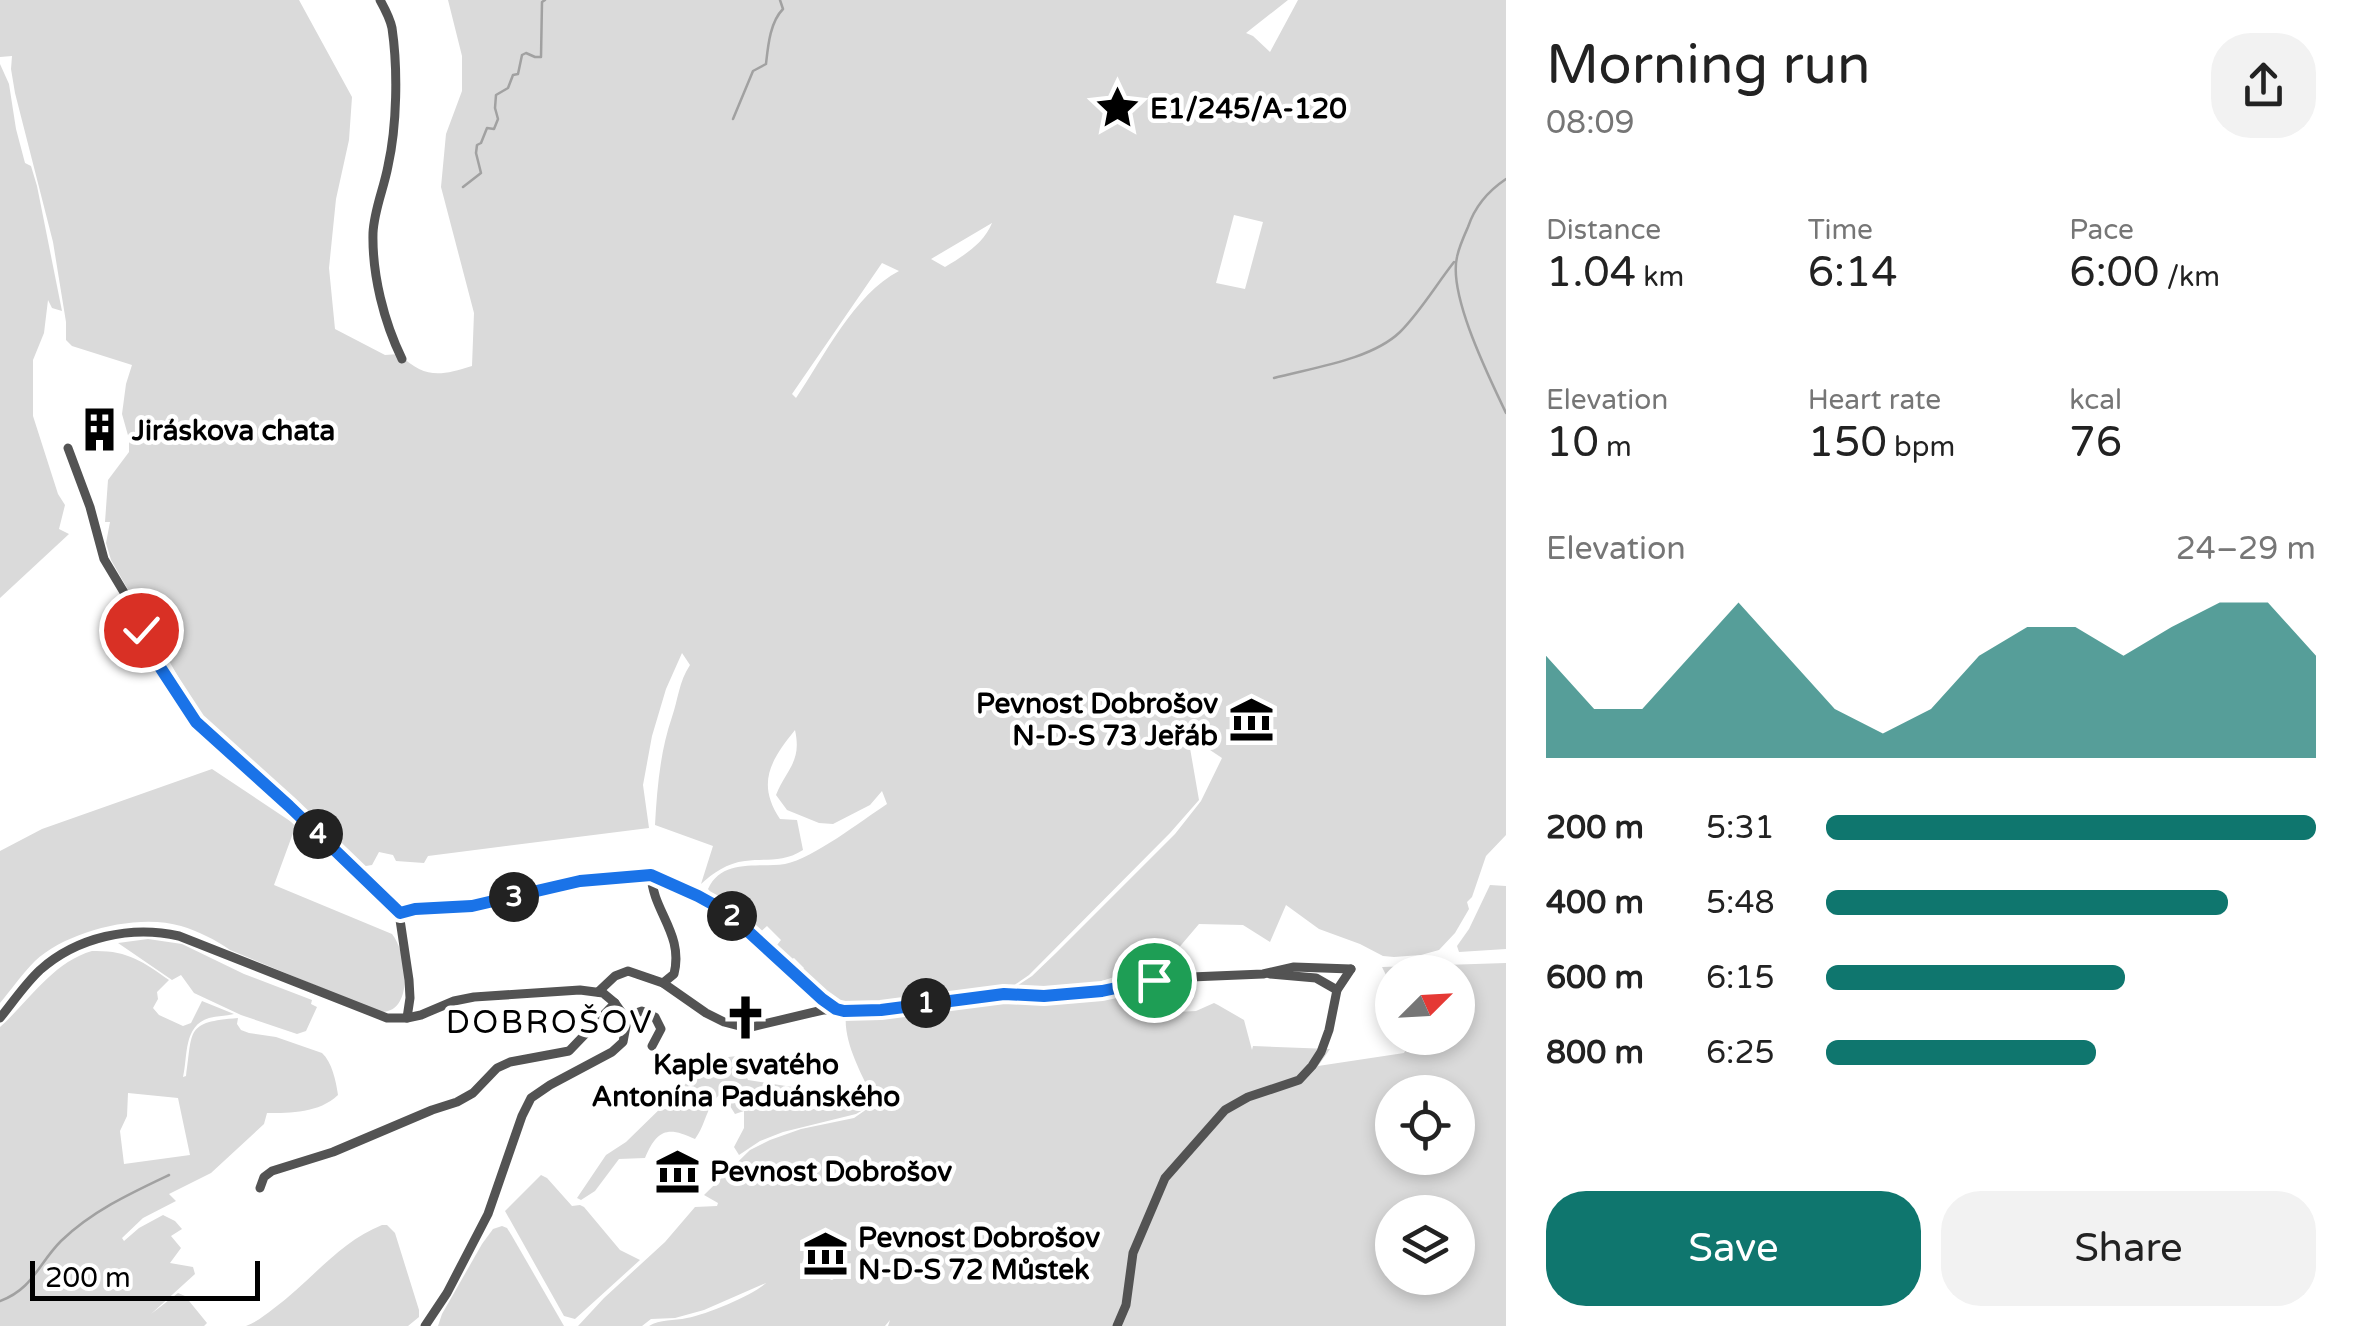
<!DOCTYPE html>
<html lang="en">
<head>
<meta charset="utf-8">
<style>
	:root { --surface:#fff; --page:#f2f2f2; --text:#222; --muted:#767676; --accent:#0f766e }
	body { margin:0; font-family:"Varela Round",sans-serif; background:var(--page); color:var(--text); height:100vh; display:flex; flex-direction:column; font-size:38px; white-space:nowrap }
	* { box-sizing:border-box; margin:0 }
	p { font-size:32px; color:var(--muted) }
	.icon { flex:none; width:55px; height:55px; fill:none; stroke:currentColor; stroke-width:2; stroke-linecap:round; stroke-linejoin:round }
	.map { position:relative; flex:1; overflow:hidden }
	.panel { display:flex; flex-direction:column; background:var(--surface); width:850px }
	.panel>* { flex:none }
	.needle { width:65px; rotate:66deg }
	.fabs { position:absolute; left:1375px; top:955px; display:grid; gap:20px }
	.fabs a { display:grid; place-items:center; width:100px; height:100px; border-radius:50%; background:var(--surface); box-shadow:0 5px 15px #0003; font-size:50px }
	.scale { position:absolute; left:30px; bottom:25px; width:230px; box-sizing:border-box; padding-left:10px; border:5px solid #000; border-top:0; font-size:28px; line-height:35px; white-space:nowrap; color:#000; -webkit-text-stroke:8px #fff; paint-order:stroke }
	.pin { position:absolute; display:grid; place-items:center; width:85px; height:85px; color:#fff; margin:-42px; border:5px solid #fff; border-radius:50%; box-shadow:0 2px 10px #0007 }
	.km { position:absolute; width:50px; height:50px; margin:-25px; border-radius:50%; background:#222; color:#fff; font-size:28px; line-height:50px; text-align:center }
	.round { display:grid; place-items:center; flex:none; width:105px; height:105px; border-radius:40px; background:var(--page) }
	.summary { display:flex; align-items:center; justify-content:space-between; height:170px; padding:0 40px }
	h1 { font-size:55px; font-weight:600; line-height:75px }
	.metrics { display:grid; grid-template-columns:repeat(3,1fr); gap:15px; height:170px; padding:10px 40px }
	.metrics div { display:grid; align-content:center }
	.metrics b { font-size:42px; font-weight:600 }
	.metrics small { font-size:28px; font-weight:400 }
	.metrics p { font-size:28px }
	.chart { height:280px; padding:20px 40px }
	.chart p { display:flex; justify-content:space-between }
	.chart svg { width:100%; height:180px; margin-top:10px; fill:var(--accent); opacity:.7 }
	.cta { display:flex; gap:20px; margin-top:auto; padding:20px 40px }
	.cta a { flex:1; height:115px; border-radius:40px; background:var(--accent); color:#fff; font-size:40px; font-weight:600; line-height:115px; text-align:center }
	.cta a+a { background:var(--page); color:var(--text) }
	ul { padding:0 40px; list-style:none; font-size:32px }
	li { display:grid; grid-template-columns:160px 120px 1fr; align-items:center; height:75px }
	li i { height:25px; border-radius:12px; background:var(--accent) }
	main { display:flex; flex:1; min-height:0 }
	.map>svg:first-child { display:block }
</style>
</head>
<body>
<main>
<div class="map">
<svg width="1506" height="1326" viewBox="0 0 1506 1326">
	<rect width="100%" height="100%" fill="#fff"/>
	<g fill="#dadada" fill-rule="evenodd">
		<path d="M0,0H299L352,97L349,140L336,199L329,268L335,329L385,355L399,354C425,379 440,376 472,366L474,313L441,187L446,134L462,91V56L448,0H1288L1246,33L1253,36L1270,52L1298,0H1506V835L1486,856L1472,897L1467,902L1469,909L1455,933L1439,950L1421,955L1394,957L1383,956L1360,944L1319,929L1286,905L1270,942L1243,925L1199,924L1165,964L1139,969L1080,988L1070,987L1047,992L1009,991L1032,976L1056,953L1175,834L1201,801L1222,758L1207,748L1186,725L1199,800L1170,833L1029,975L1013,986L999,991L860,1008L835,1005L799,974L804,968L794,958L786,962L773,950L781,940L767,926L757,935L723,908L708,889C722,858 758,868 785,864C814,858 861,821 887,804L882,791L870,805L833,824L819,823L787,810L776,795C787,768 802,762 795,730C771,760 756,783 780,819L797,820L803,850C783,863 766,858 745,861C727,863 713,873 701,884L713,846L655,825C657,789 660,752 672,717C678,700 679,681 690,665L682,653L666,689L652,736L643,785L649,828L428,856L424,863L396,861L393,855L379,852L372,865L360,867L308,814L203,720L111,560L106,543L110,522H105L108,480L129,452V439L122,414L126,384L132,365L72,346L66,340V322L53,242L15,93L11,69L12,56L0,57ZM1234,215L1263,222L1245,289L1216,283ZM992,223C984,243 965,255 945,267L931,259ZM882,263L899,271C854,294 824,357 796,398L792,394Z"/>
		<polygon points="0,64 9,84 16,129 25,163 31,166 37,186 62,311 52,308 48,300 44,333 33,360 33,416 58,494 65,505 59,529 69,534 0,598"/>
		<path d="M212,769L296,825L274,885L392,934C407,952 415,1014 380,1012L230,950C216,940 198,931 181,926C138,913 67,931 35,961C22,974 11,990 0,1003V851L42,829Z"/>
		<polygon points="1490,885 1506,886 1506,949 1459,952 1457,946 1469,929"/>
		<polygon points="148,939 182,944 244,974 312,1000 311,1004 317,1007 306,1031 297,1034 241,1015 194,993 181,975 172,980 118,943"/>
		<path d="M92,951C127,950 142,961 169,980L157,992L158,999L153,1008L159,1015L183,1026L191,1023L202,1001L234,1014C226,1016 217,1016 209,1018C183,1026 188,1056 183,1077L186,1076C193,1030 185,1022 238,1018L237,1024L241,1030L249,1033L276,1037L322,1053C332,1062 336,1081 338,1095C319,1113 291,1113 267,1113L264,1124L211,1173L169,1194L176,1201L143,1218L122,1238L124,1241L139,1228L163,1215L175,1221L182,1229L171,1236L181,1248L170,1263L193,1267L195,1274L151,1314L178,1293L185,1296L207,1323L204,1326H0V1027C29,1001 53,962 92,951ZM128,1093L178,1098L190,1155L124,1164L120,1131L127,1116Z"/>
		<path d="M1506,963V1326H888L890,1320L885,1326H649C660,1319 674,1321 687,1318C708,1314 753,1295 766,1283L704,1310L675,1318L651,1319L642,1326H578L604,1298L665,1242L695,1207L717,1206L718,1203L704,1195L750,1150L770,1140L801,1129L854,1118L867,1109L872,1097C861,1072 843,1042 846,1014L984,999L1101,995L1173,981L1175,1006L1178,1012L1196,1011L1214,1003L1218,1005L1244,1020L1252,1050L1253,1046L1330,1049L1318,1066L1404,1053L1412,1038H1458V972H1392V981H1389L1382,967ZM1392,1092H1458V1158H1392ZM1392,1212H1458V1278H1392ZM820,1244L839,1249L842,1252L845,1250L848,1270L832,1280L800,1269L805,1255Z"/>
		<path d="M737,1056L748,1080L850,1096L867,1103L863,1110L856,1114L783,1132L760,1141L739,1155L734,1147L744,1128V1111L735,1114L725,1098L719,1095C705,1110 706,1124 695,1139C668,1126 657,1129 645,1158L619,1159L595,1191L581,1200L577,1198L606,1155L626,1142L711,1059Z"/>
		<polygon points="541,1175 547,1178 572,1206 580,1205 584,1207 620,1250 640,1260 575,1319 564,1316 505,1211"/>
		<path d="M382,1225H387L395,1233L419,1310V1317L408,1326H246C257,1322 265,1315 273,1309C310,1282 339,1242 382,1225Z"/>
		<polygon points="502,1226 507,1228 512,1236 564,1326 438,1326 442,1314 482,1244 493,1229"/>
	</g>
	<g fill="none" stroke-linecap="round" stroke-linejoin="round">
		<g stroke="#a1a1a1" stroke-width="2.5">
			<path d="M733,119L753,71L766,64C768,46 770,22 783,9L780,0"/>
			<path d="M1506,179C1488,191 1475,206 1468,227C1464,236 1459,247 1457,257C1448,295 1489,377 1506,413"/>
			<polyline points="463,187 481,173 476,153 477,145 481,143 487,128 494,129 498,119 495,108 496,95 508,88 513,75 518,74 522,55 526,53 535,57 541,57 542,2 545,0"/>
			<path d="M1274,378C1311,368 1371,360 1400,332C1420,312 1436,285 1454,262"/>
			<path d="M0,1301C33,1289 38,1264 61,1241C92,1211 131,1193 169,1175"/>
		</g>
		<g stroke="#535353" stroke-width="9">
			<path d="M380,0C385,9 390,18 392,28C398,69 397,126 388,166C384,188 374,210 373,233C372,275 384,322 402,359"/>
			<polyline points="68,448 90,507 104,559 128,599 158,664 195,722 289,806 399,913 409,980 410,998 407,1018"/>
			<path d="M651,875C653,912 684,934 674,974L663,983"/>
			<polyline points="399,913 415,909 472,905 580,881 651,875 698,896 727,912 834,1007"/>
			<polyline points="1270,974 1316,978 1337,990"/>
			<polyline points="598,992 615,976 628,971 663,983 706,1013 724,1022 747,1028 823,1010 881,1010 1004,994 1045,995 1078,993 1120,988 1167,978 1263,974 1294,967 1351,969"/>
			<polyline points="625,1017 642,1011 655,1017 661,1029 652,1046"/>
			<path d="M0,1018C13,1002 25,984 40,970C77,937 131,925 179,936L387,1018H407L421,1015L454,1001L474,997L580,990L603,993L615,1003L625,1017L626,1026L623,1042L612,1052L550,1085L531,1098L522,1116L488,1214L447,1293L425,1326"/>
			<polyline points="260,1188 264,1177 272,1171 333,1152 432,1110 457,1102 473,1093 497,1068 510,1062 569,1051 615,1003"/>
			<polyline points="1117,1326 1126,1305 1133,1253 1165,1178 1225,1110 1248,1097 1299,1080 1312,1066 1321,1052 1329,1030 1337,990 1351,969"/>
		</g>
	</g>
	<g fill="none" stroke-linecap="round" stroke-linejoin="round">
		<defs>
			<polyline id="route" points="141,630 158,664 196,722 289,806 400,913 415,909 472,906 580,881 651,875 698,896 727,912 822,999 836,1009 844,1011 881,1010 1004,994 1044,996 1102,991 1154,980"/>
		</defs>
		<use href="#route" stroke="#fff" stroke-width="20"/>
		<use href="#route" stroke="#1a73e8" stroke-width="12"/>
	</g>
	<defs>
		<symbol id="sight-bare" viewBox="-9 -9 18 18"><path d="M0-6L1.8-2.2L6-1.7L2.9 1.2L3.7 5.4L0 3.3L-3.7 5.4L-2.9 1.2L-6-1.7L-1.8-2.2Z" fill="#000" stroke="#fff" stroke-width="2.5" paint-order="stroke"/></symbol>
		<symbol id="building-bare" viewBox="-9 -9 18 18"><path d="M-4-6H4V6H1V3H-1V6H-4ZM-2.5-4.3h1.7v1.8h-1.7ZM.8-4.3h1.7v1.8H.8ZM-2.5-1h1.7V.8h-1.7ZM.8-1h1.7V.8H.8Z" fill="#000" stroke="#fff" stroke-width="2.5" paint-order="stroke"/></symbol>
		<symbol id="museum-bare" viewBox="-9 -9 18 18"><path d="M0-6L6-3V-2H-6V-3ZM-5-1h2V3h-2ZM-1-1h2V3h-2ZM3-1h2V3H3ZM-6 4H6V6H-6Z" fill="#000" stroke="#fff" stroke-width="2.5" paint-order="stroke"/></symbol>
		<symbol id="church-bare" viewBox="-9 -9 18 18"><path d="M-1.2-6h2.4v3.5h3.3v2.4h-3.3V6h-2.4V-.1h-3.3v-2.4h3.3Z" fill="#000" stroke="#fff" stroke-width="2.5" paint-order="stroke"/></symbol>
	</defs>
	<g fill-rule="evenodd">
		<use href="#sight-bare" x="1086" y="76" width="63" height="63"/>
		<use href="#building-bare" x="68" y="398" width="63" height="63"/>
		<use href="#museum-bare" x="1220" y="688" width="63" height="63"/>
		<use href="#church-bare" x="714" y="986" width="63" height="63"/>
		<use href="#museum-bare" x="646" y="1140" width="63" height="63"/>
		<use href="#museum-bare" x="794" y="1222" width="63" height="63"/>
	</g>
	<g text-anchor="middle" stroke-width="9" stroke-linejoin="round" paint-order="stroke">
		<g font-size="28" font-weight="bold" fill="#000" stroke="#fff" text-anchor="start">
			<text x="1150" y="118">E1/245/A-120</text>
			<text x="132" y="440">Jiráskova chata</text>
			<text x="1218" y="713" text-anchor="end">Pevnost Dobrošov<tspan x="1218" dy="32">N-D-S 73 Jeřáb</tspan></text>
			<text x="746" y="1074" text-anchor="middle">Kaple svatého<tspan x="746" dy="32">Antonína Paduánského</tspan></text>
			<text x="710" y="1181">Pevnost Dobrošov</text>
			<text x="858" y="1247">Pevnost Dobrošov<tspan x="858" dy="32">N-D-S 72 Můstek</tspan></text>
		</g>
		<g font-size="32" letter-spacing="2.5" fill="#000" stroke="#fff">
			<text x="550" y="1033">DOBROŠOV</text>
		</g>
	</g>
</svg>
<div class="fabs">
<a><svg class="needle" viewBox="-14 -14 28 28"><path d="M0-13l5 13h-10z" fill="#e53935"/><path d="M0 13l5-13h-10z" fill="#767676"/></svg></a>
<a><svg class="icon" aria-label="locate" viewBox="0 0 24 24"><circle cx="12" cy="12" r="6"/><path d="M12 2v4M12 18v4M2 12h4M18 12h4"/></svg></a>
<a><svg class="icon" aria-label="layers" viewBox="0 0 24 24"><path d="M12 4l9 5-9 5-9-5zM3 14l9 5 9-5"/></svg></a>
</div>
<div class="scale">200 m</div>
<div class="pin" style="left:1154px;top:980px;background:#1e9e55"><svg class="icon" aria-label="arrive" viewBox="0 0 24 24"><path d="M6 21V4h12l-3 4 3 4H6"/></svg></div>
<div class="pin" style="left:141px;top:630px;background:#d93025"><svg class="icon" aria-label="check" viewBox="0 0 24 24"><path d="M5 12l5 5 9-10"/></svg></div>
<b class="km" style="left:926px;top:1003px">1</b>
<b class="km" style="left:732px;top:916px">2</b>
<b class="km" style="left:514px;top:897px">3</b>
<b class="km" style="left:318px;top:834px">4</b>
</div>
<section class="panel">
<div class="summary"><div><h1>Morning run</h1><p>08:09</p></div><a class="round"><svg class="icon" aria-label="share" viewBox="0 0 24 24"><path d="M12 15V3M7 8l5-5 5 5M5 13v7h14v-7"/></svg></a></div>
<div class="metrics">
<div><p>Distance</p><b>1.04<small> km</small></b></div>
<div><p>Time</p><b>6:14</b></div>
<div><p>Pace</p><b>6:00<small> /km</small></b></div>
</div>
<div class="metrics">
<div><p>Elevation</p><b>10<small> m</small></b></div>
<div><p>Heart rate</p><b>150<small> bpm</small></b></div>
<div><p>kcal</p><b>76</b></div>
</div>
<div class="chart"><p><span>Elevation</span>24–29 m</p>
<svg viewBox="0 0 160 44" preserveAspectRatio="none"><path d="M0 44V19L10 32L20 32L30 19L40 6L50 19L60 32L70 38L80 32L90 19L100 12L110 12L120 19L130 12L140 6L150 6L160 19V44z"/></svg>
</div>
<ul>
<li><b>200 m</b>5:31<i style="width:100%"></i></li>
<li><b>400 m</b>5:48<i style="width:82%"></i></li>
<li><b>600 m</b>6:15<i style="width:61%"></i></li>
<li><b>800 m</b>6:25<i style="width:55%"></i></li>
</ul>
<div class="cta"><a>Save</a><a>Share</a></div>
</section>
</main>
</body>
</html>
